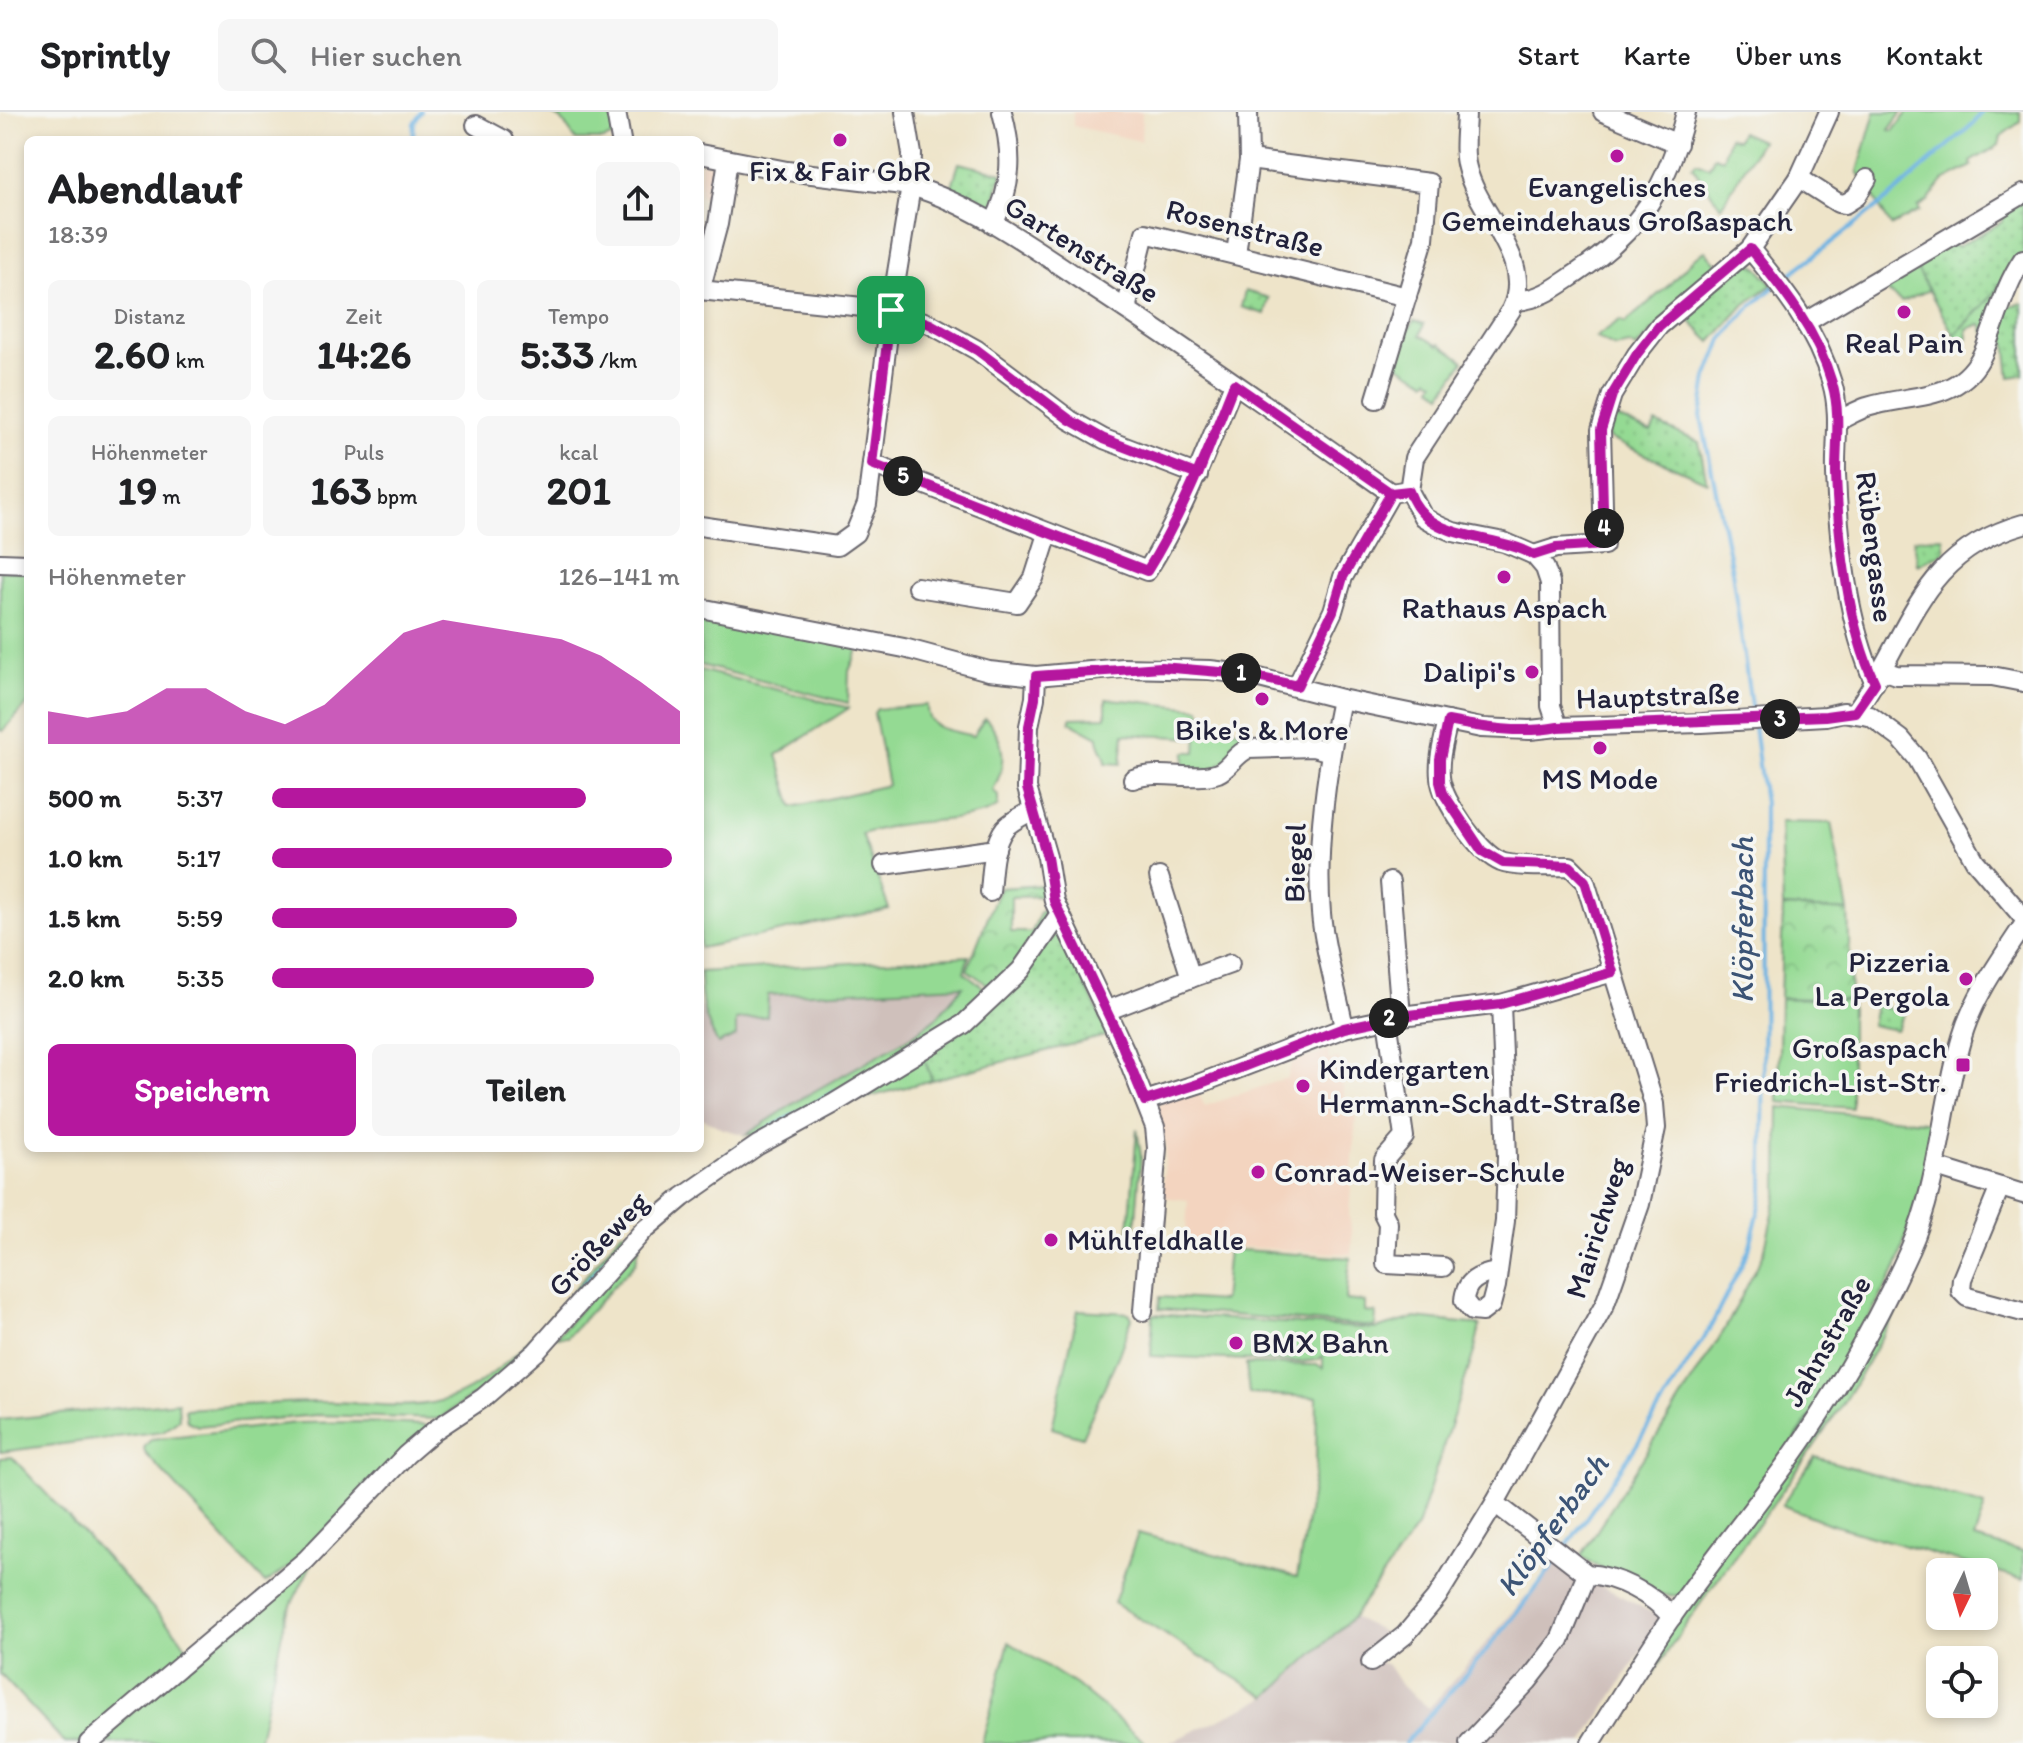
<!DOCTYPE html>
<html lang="de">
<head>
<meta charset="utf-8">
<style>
	:root { --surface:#fff; --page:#f6f6f6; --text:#202124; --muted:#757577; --line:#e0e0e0; --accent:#b5179e }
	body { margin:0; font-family:Itim,sans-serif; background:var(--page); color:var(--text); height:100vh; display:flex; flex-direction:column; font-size:30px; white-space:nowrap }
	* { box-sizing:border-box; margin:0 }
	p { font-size:26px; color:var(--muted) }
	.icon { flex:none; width:44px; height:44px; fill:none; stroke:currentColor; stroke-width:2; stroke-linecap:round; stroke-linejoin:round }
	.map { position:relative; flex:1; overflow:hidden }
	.drawer { position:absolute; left:24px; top:24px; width:680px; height:1016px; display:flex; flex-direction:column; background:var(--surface); border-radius:12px; box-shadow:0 4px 12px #0003 }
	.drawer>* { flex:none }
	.needle { width:52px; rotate:185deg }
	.buttons { position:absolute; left:1926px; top:1446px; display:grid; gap:16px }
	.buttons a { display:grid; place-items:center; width:72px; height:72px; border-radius:12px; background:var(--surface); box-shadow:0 4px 12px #0003; font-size:40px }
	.pin { position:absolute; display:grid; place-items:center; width:68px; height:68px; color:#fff; margin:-34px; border-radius:16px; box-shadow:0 4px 12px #0006 }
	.km { position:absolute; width:40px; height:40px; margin:-20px; border-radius:50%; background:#222; color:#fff; font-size:22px; line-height:40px; text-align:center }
	.round { display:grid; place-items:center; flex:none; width:84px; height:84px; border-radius:12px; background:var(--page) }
	.head { display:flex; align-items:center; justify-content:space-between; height:136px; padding:0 24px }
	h1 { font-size:44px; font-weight:700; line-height:60px }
	.stats { display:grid; grid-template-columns:repeat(3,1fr); gap:12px; height:136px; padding:8px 24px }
	.stats div { display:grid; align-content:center; border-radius:12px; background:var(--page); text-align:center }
	.stats b { font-size:40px; font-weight:700 }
	.stats small { font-size:22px; font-weight:400 }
	.stats p { font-size:22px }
	.chart { height:224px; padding:16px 24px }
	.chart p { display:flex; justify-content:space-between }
	.chart svg { width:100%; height:144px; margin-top:8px; fill:var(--accent); opacity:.7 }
	.cta { display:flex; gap:16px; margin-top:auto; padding:16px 24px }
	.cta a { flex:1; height:92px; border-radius:12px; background:var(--accent); color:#fff; font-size:32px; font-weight:700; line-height:92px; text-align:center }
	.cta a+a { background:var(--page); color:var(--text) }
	ul { padding:0 24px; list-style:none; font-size:26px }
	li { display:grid; grid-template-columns:128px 96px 1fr; align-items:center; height:60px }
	li i { height:20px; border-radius:10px; background:var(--accent) }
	header { display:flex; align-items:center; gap:48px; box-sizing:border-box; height:112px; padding:0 40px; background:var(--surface); border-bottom:2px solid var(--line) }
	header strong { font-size:38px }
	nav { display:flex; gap:44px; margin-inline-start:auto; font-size:28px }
	.search { width:560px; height:72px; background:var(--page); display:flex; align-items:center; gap:20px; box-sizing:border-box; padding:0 28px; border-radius:12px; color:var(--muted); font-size:30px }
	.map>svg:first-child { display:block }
</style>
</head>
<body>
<header>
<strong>Sprintly</strong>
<div class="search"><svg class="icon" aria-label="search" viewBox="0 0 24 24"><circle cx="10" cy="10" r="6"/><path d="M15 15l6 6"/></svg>Hier suchen</div>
<nav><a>Start</a><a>Karte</a><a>Über uns</a><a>Kontakt</a></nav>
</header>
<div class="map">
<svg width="2023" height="1631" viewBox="0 0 2023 1631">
	<defs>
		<pattern id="park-crowns" width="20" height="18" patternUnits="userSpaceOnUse" patternTransform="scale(2)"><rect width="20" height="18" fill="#94da93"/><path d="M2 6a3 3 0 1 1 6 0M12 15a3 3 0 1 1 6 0" fill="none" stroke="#7fbb80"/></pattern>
		<pattern id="garden-dots" width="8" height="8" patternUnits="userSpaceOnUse" patternTransform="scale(2)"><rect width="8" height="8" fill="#94da93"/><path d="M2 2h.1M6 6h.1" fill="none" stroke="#7fbb80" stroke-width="1.8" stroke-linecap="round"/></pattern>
	</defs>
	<rect width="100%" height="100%" fill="#f6f6f2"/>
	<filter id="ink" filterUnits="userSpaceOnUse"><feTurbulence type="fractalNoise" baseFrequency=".0125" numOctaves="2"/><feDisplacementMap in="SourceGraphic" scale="16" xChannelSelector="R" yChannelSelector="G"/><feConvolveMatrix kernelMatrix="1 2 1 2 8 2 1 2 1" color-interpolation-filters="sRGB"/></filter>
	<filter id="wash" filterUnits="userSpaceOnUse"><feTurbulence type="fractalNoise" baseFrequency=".006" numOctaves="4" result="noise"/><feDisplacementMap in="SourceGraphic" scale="32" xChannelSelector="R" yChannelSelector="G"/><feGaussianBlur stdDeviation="1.8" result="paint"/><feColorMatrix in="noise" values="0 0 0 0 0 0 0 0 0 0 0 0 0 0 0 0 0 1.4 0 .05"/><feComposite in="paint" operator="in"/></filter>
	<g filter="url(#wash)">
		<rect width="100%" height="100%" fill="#eee4c9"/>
		<g fill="#f3d4bf">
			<polygon points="1073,0 1142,0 1141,29 1073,14"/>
			<polygon points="700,50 715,52 714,58 722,59 721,69 703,86 700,85"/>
			<polygon points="1328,939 1329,948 1339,947 1347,1003 1356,1004 1349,1103 1352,1125 1351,1142 1185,1131 1188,1088 1162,1085 1166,1034 1157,997 1165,986 1195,976 1205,994 1287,966 1292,951"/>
		</g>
		<g fill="#cfc0bb">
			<polygon points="964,874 938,904 912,924 804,985 746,1023 723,1017 700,1005 700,891 707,911 735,908 768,883"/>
			<polygon points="1561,1445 1589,1467 1662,1506 1583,1631 1168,1631 1267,1585 1353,1505 1392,1525 1367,1546 1388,1553 1401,1573 1429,1596"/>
		</g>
		<g fill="#94da93" stroke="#5b7e67" stroke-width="2">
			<polygon points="547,0 611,0 616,23 604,28 576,28 561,7"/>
			<polygon points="1875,0 1902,0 1889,18 1893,19 1908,0 2020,0 2020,10 2001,24 1999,33 1971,50 1972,54 1943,69 1928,89 1918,95 1920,99 1891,114 1858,59"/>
			<polygon points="1741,20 1761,29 1721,95 1692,54 1696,50 1709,55 1714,44 1723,47 1729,25 1737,28"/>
			<polygon points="1705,139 1718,153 1636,236 1629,232 1615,235 1596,225 1620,208 1625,211 1669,173 1694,146"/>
			<polygon points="1914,152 1929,178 1902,190 1877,173"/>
			<polygon points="2009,161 1985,222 1981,212 1967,217 1968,226 1957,231 1954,223 1989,187"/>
			<polygon points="1414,209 1424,212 1420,223 1439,234 1440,232 1464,249 1442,282 1432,275 1435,270 1429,266 1426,269 1390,248 1402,212 1410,216"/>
			<polygon points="0,458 28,460 28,591 3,619 0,618"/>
			<polygon points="700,501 861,531 849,559 848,591 700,553"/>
			<path d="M700,558L849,596L777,643L793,695L888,673L874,601L877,597L927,593C925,619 952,618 973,624L985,606C1006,627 1007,653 993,678L998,684V694C981,709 918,708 893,714C882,716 872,719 862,722L889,797L700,836Z"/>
			<path d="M1106,587C1137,588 1168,594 1200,596L1202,600L1201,614L1245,619L1244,634L1212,658L1184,657L1185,640H1196L1197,626L1124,622L1121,652L1106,651C1106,641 1098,635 1098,625L1070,610V606L1106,605Z"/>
			<polygon points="1780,710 1831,711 1848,799 1783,795"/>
			<path d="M969,844L964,860L991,881L962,910L762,1023H746L804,985L912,924L938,904L963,874L768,883L767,904L736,908V924L718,932C704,907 700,889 700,860Z"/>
			<polygon points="1780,886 1851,888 1851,996 1778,990"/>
			<polygon points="922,940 932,968 836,994"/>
			<path d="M1779,995L1933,1010L1927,1052L1897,1155L1833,1271L1784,1343L1681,1482C1659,1491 1601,1458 1581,1444L1725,1217L1764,1141L1778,1079Z"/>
			<polygon points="1137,1017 1141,1044 1134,1131 1128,1131"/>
			<path d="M622,1120L634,1121L515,1254L439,1307L317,1303L198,1314L187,1309L185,1297C234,1294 283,1289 332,1290C371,1291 416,1300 453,1285C514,1261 579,1170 622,1120Z"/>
			<polygon points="640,1130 636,1150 567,1225 556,1225"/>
			<polygon points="1228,1137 1350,1146 1346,1188 1365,1190 1365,1200 1376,1201 1375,1215 1159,1197 1160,1185 1223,1189"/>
			<path d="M1912,1154C1911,1178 1893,1206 1881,1226C1815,1349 1721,1452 1648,1570L1641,1569L1639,1564Z"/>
			<polygon points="1078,1198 1129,1201 1132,1206 1119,1242 1082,1325 1052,1316"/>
			<polygon points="1153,1202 1375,1217 1415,1206 1480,1213 1475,1237 1417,1415 1353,1505 1267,1585 1114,1491 1138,1421 1297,1465 1316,1354 1317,1285 1249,1282 1246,1252 1318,1253 1323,1256 1323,1244 1318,1248 1300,1250 1151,1244"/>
			<polygon points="178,1290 179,1307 163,1319 0,1340 0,1308"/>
			<polygon points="361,1310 425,1313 428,1316 297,1450 265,1471 145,1341 144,1336 151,1327 296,1311"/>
			<polygon points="12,1345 179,1524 188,1537 84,1631 65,1631 0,1562 0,1346"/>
			<polygon points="1815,1345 1985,1394 1974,1427 2023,1440 2023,1468 1830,1412 1782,1393"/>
			<polygon points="314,1447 286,1503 258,1631 109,1631 98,1629"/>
			<polygon points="1009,1530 1076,1573 1146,1631 982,1631"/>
		</g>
		<g fill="url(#park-crowns)" stroke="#5b7e67" stroke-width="2">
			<polygon points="1043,773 1044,784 1011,785 1011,820 1032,820 1040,800 1045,798 1038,826 994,877 967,858 997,782 1000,776"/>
			<polygon points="1783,795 1848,799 1851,888 1780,886"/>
		</g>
		<g fill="url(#garden-dots)" stroke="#5b7e67" stroke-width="2">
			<path d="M959,51L1002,61L993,94C980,102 963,87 950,80Z"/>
			<polygon points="2023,89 2023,142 1989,187 1954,223 1914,152 1949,132 1957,135 2002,110 2005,100"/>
			<polygon points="1749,151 1756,154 1773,172 1745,192 1711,230 1679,199"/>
			<polygon points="1245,179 1269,186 1265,202 1241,195"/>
			<polygon points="2023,191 2023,263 2010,265 2006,229 1993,222 2004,195"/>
			<polygon points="1609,303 1651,320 1656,311 1699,330 1707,370 1608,326"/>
			<polygon points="1943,425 1945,440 1917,453 1914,427"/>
			<polygon points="1057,821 1061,821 1109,923 932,968 922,940"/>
			<polygon points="1875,893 1905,899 1896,918 1871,913"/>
		</g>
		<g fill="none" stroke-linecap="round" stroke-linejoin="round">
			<g stroke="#6cb2e3" stroke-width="4">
				<polyline points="413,28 414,11 421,0"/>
				<polyline points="1784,167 1889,86 1974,11 1982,0"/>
				<polyline points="1752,601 1732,459 1701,304 1707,266 1722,228 1747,198 1774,175"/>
				<polyline points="758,1023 837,979"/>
				<polyline points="698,1064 738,1035"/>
				<polyline points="572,1186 624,1127"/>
				<polyline points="1564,1438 1634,1337 1711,1214 1749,1138 1763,1081 1764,691 1754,614"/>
				<path d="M1405,1631C1458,1571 1513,1511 1559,1445"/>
			</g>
		</g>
	</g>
	<g filter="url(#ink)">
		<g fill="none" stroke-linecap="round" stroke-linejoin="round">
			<defs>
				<g id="minor">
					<polyline points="616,0 621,28"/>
					<path d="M1466,0C1466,17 1462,39 1467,56C1478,103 1536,148 1511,198L1414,346L1409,379L1423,405L1437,413L1453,420L1504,430L1534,443L1545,456L1550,471L1551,594L1558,615"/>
					<polyline points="1603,0 1678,32"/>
					<polyline points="476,13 504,28"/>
					<path d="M700,42L787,59L911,74C974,93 1032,135 1086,171C1189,238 1290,310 1391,381"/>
					<polyline points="1249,48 1429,71 1424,127 1376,287"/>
					<polyline points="1799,66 1838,91 1845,92 1856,85 1867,67"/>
					<path d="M993,112C1013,75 1013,40 1002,0"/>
					<path d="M1750,137C1784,178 1817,219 1832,271C1841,301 1835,331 1836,362C1838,426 1848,514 1875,571"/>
					<polyline points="1236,142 1249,48 1248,0"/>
					<polyline points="700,178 891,198 930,212 977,238 1070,308 1104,327 1198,363"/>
					<polyline points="700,179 718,112 728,48"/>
					<path d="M1516,189C1542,187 1556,175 1577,161C1641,118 1668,74 1686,0"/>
					<polyline points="1126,197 1145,121 1407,185"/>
					<polyline points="1806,210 2023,82"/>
					<path d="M1839,308C1848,304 1858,298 1867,295C1913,281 1961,291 1984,239C1997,208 2004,175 2023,147"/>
					<path d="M872,352L1147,459C1184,400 1207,336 1234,272"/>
					<polyline points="700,414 837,434 855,421 867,392 891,198 911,74 912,42 905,0"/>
					<polyline points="1534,443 1556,436 1604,433 1601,318 1612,283 1637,242 1659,214 1750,137 1799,66 1829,0"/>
					<polyline points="0,451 28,452"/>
					<polyline points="917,475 1017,491 1034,466 1048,422"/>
					<polyline points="700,496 904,536 989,559 1036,564 1123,556 1210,558 1244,562 1341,587 1481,616 1530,618 1558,615 1702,611 1826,604 1843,600 1870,604 1901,627 1917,646 1975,749 2023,805"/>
					<polyline points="1882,558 1896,563 1992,564 2023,570"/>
					<polyline points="1036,564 1035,586 1029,614 1027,676 1047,745 1054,789 1125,939 1155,1015 1157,1036 1143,1199"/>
					<polyline points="1297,574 1333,499 1343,465 1391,381 1403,379"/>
					<path d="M1341,587C1328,651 1315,736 1321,801C1324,839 1337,878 1344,916"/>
					<path d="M1855,600C1911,523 1917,442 2023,412"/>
					<path d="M1133,667C1161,657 1194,670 1218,661C1230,656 1235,642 1248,637L1313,635L1331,640"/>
					<polyline points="884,753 996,737"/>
					<polyline points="1390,770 1401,904"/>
					<path d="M990,780C992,760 992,733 1005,716C1011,709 1024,703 1033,698"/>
					<polyline points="1191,866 1230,852"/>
					<polyline points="1106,899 1191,866 1159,765"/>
					<polyline points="1387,907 1404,1025 1384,1048 1383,1101 1388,1111 1386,1152 1443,1155"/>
					<polyline points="1145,989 1201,971 1344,916 1401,904 1501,892 1613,860"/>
					<polyline points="1936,1055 2023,1082"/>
					<polyline points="2000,1075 1962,1167 1961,1179 1967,1185 2023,1200"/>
					<path d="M1496,1160C1479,1163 1465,1169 1464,1189L1472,1199L1482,1200L1491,1193L1496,1174L1505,1109L1507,1045L1501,892"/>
					<path d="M1495,1391L1587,1462C1617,1464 1652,1482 1672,1505"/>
					<path d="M1371,1550L1405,1523L1437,1485L1495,1391L1605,1192L1640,1092L1656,1016L1654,992L1585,769L1570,754C1551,754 1517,756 1501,750C1479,741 1442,689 1440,665C1438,647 1444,627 1448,609"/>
					<polyline points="89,1631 306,1448 406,1343 435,1318 483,1286 536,1240 644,1118 683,1085 758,1033 833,992 964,912 1021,858 1059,803"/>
					<polyline points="1469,1631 1528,1569 1560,1528 1587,1462"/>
					<path d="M1591,1631C1618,1589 1644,1544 1673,1503C1709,1452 1749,1403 1786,1352C1834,1285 1876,1212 1910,1137C1940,1070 1941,995 1962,925C1974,884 2000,849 2023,814"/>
				</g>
			</defs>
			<use href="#minor" stroke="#69666d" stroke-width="22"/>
			<use href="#minor" stroke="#fff" stroke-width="18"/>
		</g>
	</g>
	<g fill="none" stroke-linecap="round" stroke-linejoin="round" filter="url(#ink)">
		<defs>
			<path id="route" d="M891,198L930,212L977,238L1070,308L1104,327L1198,363L1234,272L1391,381L1343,465L1333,499L1297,574L1244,562L1161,555L1036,564L1035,586L1029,614L1027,676L1047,745L1054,789L1117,921L1145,989L1201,971L1344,916L1401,904L1501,892L1613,860L1585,769L1570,754L1503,751L1482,739L1443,681L1440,670V647L1448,609C1484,616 1522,622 1558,615L1826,604L1855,600L1875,571C1848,516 1838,424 1836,362C1836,331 1841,301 1832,271C1817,219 1784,178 1750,137L1659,214L1637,242L1612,283L1601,318L1604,433L1556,436L1534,443C1493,420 1427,432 1409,379L1391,381L1234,272C1208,336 1184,400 1147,459L872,352L891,198"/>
		</defs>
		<use href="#route" stroke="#fff" stroke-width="16"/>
		<use href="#route" stroke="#b5179e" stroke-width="10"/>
	</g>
	<g fill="#b5179e" stroke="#f6f6f2" stroke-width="3">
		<circle cx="840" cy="28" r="8"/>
		<circle cx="1617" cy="44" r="8"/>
		<circle cx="1904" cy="200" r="8"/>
		<circle cx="1504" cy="465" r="8"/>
		<circle cx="1532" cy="560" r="8"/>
		<circle cx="1262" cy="587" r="8"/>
		<circle cx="1600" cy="636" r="8"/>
		<circle cx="1966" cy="867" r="8"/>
		<rect x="1955" y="945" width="16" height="16" rx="4"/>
		<circle cx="1303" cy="974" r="8"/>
		<circle cx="1258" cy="1060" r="8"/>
		<circle cx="1051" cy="1128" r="8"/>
		<circle cx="1236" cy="1231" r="8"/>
	</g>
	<g text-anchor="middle" stroke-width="7" stroke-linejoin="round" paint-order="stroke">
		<g font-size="30" fill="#22223b" stroke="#f6f6f2">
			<text x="840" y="69">Fix &amp; Fair GbR</text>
			<text x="1617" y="85">Evangelisches<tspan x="1617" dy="34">Gemeindehaus Großaspach</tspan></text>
			<text x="1904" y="241">Real Pain</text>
			<text x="1504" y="506">Rathaus Aspach</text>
			<text x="1516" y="570" text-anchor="end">Dalipi's</text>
			<text x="1262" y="628">Bike's &amp; More</text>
			<text x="1600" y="677">MS Mode</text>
			<text x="1950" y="860" text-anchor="end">Pizzeria<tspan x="1950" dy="34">La Pergola</tspan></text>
			<text x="1947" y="946" text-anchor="end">Großaspach<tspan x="1947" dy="34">Friedrich-List-Str.</tspan></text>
			<text x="1319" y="967" text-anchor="start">Kindergarten<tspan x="1319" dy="34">Hermann-Schadt-Straße</tspan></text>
			<text x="1274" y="1070" text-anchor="start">Conrad-Weiser-Schule</text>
			<text x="1067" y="1138" text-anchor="start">Mühlfeldhalle</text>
			<text x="1252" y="1241" text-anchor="start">BMX Bahn</text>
		</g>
		<g font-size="30" fill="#22223b" stroke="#f6f6f2">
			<text transform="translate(1245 116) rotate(14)" y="10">Rosenstraße</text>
			<text transform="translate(1082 137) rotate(32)" y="10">Gartenstraße</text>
			<text transform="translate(1875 435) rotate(83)" y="10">Rübengasse</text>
			<text transform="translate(1658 584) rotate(-2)" y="10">Hauptstraße</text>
			<text transform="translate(1295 751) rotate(-89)" y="10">Biegel</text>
			<text transform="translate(1597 1116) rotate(-72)" y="10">Mairichweg</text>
			<text transform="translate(598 1132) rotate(-47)" y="10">Größeweg</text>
			<text transform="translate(1827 1229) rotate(-60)" y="10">Jahnstraße</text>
		</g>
		<g font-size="32" font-style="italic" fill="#3c5476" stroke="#f6f6f2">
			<text transform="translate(1742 808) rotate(-90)" y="11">Klöpferbach</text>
			<text transform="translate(1552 1413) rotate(-54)" y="11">Klöpferbach</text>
		</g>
	</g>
</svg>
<div class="buttons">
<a><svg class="needle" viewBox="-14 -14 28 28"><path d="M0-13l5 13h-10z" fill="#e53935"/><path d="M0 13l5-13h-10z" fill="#757577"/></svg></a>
<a><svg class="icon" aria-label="locate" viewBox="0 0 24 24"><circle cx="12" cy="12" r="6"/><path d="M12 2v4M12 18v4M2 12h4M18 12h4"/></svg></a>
</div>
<div class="pin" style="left:891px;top:198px;background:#1e9e55"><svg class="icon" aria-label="arrive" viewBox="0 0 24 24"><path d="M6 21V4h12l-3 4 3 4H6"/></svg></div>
<b class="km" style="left:1241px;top:561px">1</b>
<b class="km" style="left:1389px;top:906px">2</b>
<b class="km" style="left:1780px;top:607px">3</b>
<b class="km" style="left:1604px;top:416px">4</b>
<b class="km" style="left:903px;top:364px">5</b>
<section class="drawer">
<div class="head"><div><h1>Abendlauf</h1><p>18:39</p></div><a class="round"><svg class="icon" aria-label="share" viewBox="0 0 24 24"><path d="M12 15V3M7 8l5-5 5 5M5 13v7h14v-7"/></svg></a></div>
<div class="stats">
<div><p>Distanz</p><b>2.60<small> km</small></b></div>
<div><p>Zeit</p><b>14:26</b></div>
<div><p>Tempo</p><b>5:33<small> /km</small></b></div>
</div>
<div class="stats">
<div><p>Höhenmeter</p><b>19<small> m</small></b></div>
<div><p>Puls</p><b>163<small> bpm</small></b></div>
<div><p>kcal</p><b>201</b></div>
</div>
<div class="chart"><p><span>Höhenmeter</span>126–141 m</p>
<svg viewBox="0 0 160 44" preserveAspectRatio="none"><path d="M0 44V34L10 36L20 34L30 27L40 27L50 34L60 38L70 32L80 21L90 10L100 6L110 8L120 10L130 12L140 17L150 25L160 34V44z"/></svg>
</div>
<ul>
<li><b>500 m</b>5:37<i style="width:77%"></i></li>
<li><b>1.0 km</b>5:17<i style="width:98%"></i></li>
<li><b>1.5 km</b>5:59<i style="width:60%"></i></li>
<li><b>2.0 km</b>5:35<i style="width:79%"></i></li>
</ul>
<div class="cta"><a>Speichern</a><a>Teilen</a></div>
</section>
</div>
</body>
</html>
